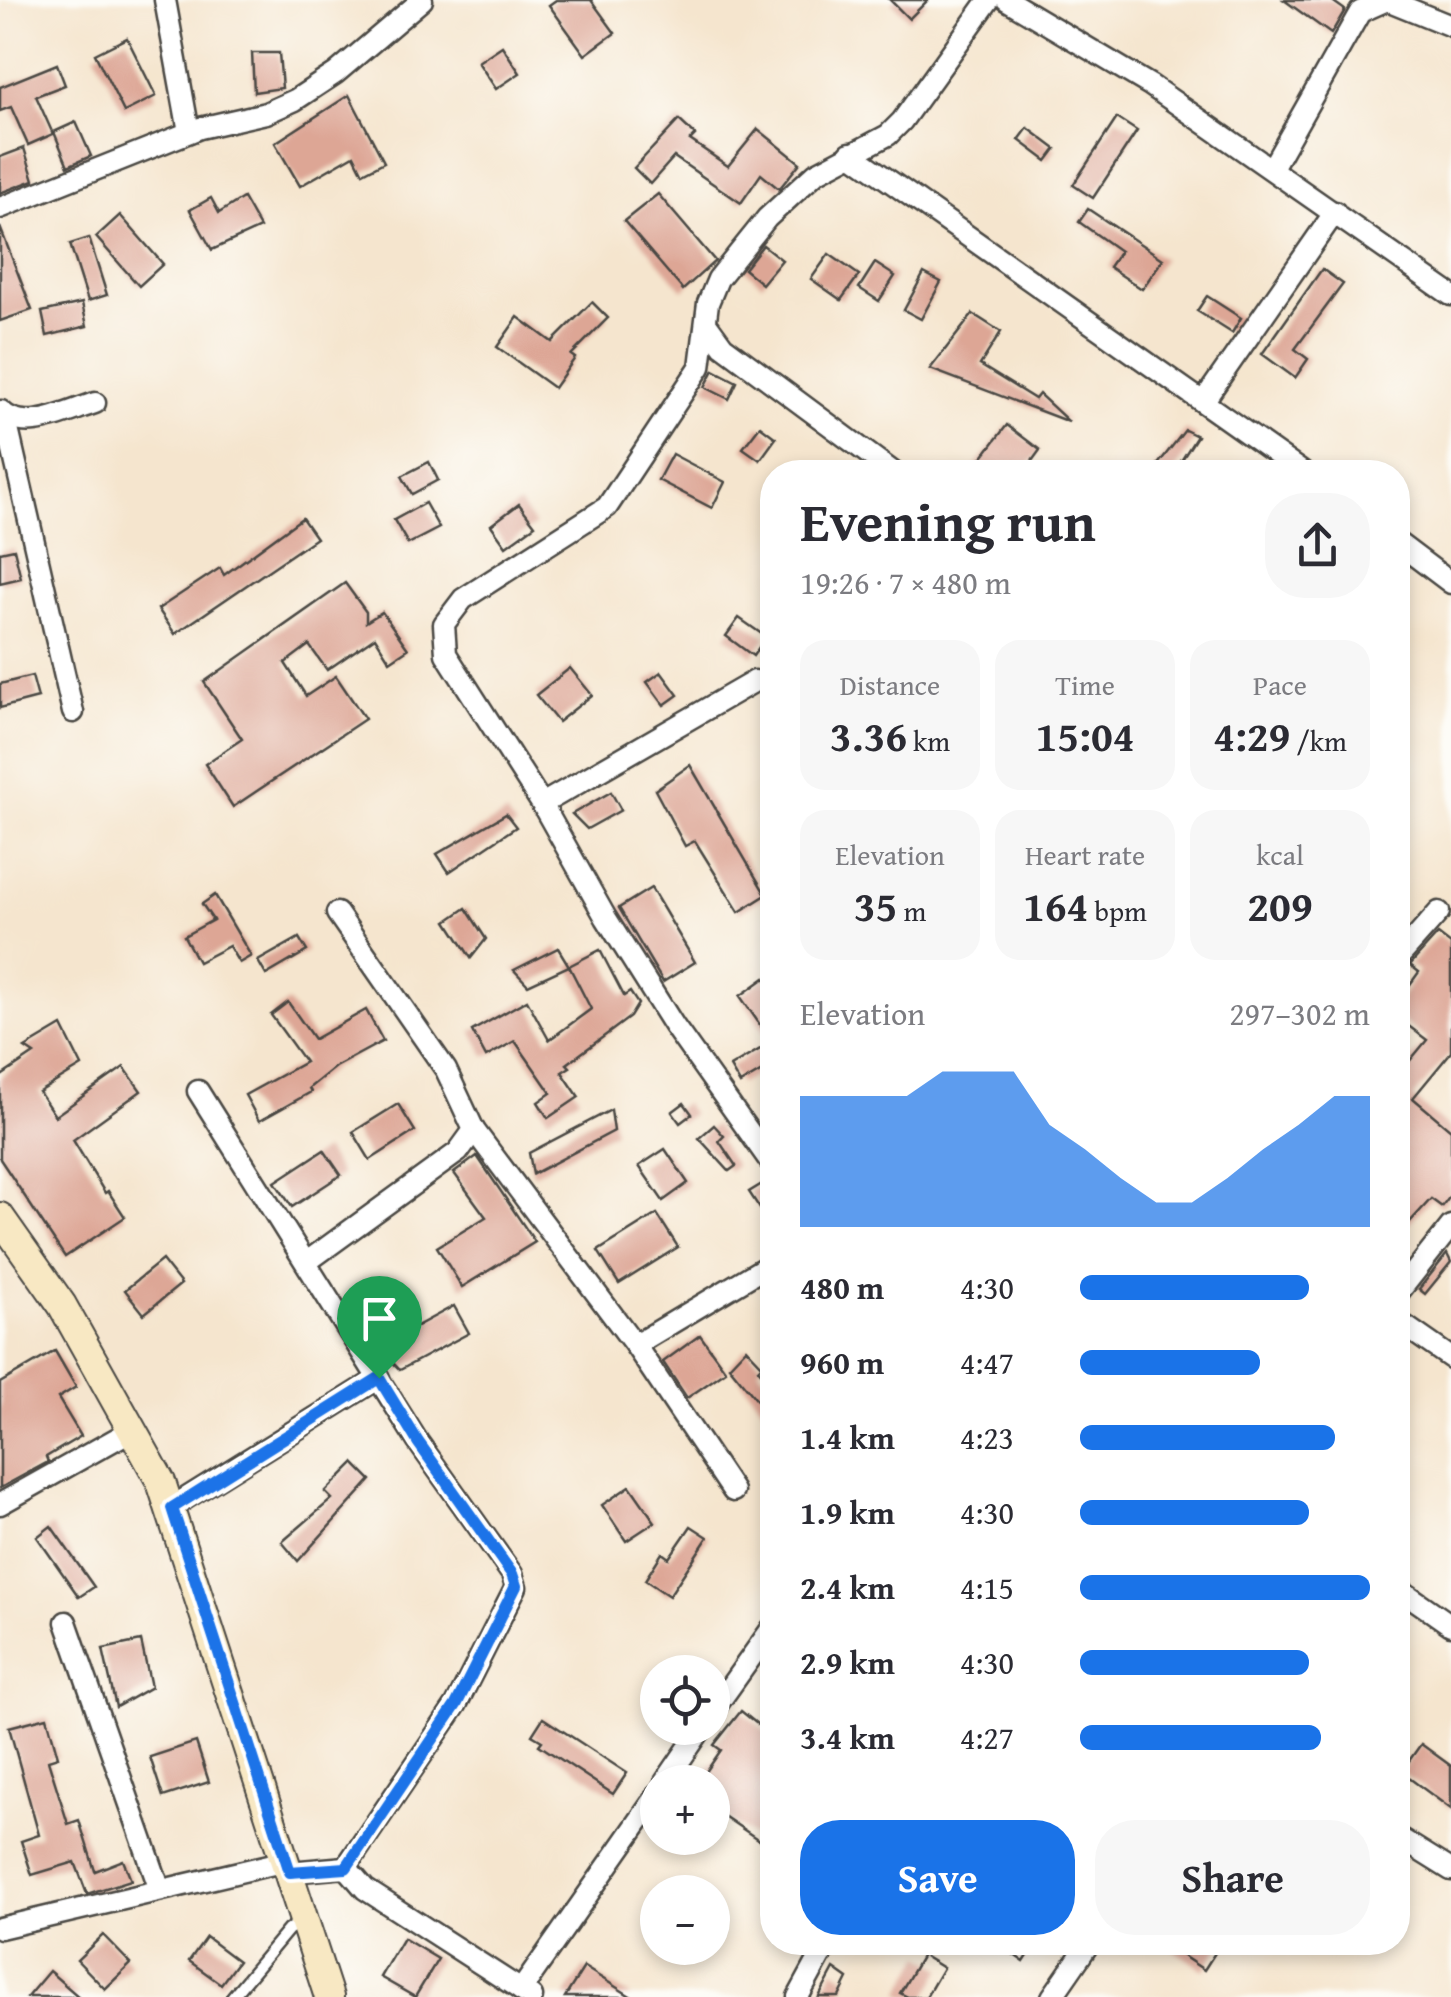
<!DOCTYPE html>
<html lang="en">
<head>
<meta charset="utf-8">
<style>
	:root { --surface:#fff; --page:#f7f7f7; --text:#2b2b33; --muted:#7c7c81; --accent:#1a73e8 }
	body { margin:0; font-family:"Gentium Book Plus",serif; background:var(--page); color:var(--text); height:100vh; display:flex; flex-direction:column; font-size:38px; white-space:nowrap }
	* { box-sizing:border-box; margin:0 }
	p { font-size:32px; color:var(--muted) }
	.icon { flex:none; width:55px; height:55px; fill:none; stroke:currentColor; stroke-width:2; stroke-linecap:round; stroke-linejoin:round }
	.map { position:relative; flex:1; overflow:hidden }
	.panel { position:absolute; left:760px; top:460px; width:650px; height:1495px; display:flex; flex-direction:column; background:var(--surface); border-radius:40px; box-shadow:0 5px 15px #0003 }
	.panel>* { flex:none }
	.buttons { position:absolute; left:640px; top:1655px; display:grid; gap:20px }
	.buttons a { display:grid; place-items:center; width:90px; height:90px; border-radius:50%; background:var(--surface); box-shadow:0 5px 15px #0003; font-size:50px }
	.pin { position:absolute; display:grid; place-items:center; width:85px; height:85px; color:#fff; margin:-102px -42px; border-radius:50% 50% 50% 0; rotate:-45deg; box-shadow:0 0 10px #0007 }
	.pin .icon { rotate:45deg }
	.round { display:grid; place-items:center; flex:none; width:105px; height:105px; border-radius:40px; background:var(--page) }
	.overview { display:flex; align-items:center; justify-content:space-between; height:170px; padding:0 40px }
	h1 { font-size:55px; font-weight:700; line-height:75px }
	.stats { display:grid; grid-template-columns:repeat(3,1fr); gap:15px; height:170px; padding:10px 40px }
	.stats div { display:grid; align-content:center; border-radius:25px; background:var(--page); text-align:center }
	.stats b { font-size:42px; font-weight:700 }
	.stats small { font-size:28px; font-weight:400 }
	.stats p { font-size:28px }
	.chart { height:280px; padding:20px 40px }
	.chart p { display:flex; justify-content:space-between }
	.chart svg { width:100%; height:180px; margin-top:10px; fill:var(--accent); opacity:.7 }
	.cta { display:flex; gap:20px; margin-top:auto; padding:20px 40px }
	.cta a { flex:1; height:115px; border-radius:40px; background:var(--accent); color:#fff; font-size:40px; font-weight:700; line-height:115px; text-align:center }
	.cta a+a { background:var(--page); color:var(--text) }
	ul { padding:0 40px; list-style:none; font-size:32px }
	li { display:grid; grid-template-columns:160px 120px 1fr; align-items:center; height:75px }
	li i { height:25px; border-radius:12px; background:var(--accent) }
	.map>svg:first-child { display:block }
</style>
</head>
<body>
<div class="map">
<svg width="1451" height="1997" viewBox="0 0 1451 1997">
	<rect width="100%" height="100%" fill="#fdfcf7"/>
	<filter id="ink" filterUnits="userSpaceOnUse"><feTurbulence type="fractalNoise" baseFrequency=".01" numOctaves="2"/><feDisplacementMap in="SourceGraphic" scale="20" xChannelSelector="R" yChannelSelector="G"/><feConvolveMatrix kernelMatrix="1 2 1 2 8 2 1 2 1" color-interpolation-filters="sRGB"/></filter>
	<filter id="wash" filterUnits="userSpaceOnUse"><feTurbulence type="fractalNoise" baseFrequency=".0048" numOctaves="4" result="noise"/><feDisplacementMap in="SourceGraphic" scale="40" xChannelSelector="R" yChannelSelector="G"/><feGaussianBlur stdDeviation="2.25" result="paint"/><feColorMatrix in="noise" values="0 0 0 0 0 0 0 0 0 0 0 0 0 0 0 0 0 1.4 0 .05"/><feComposite in="paint" operator="in"/></filter>
	<g filter="url(#wash)">
		<rect width="100%" height="100%" fill="#f5e5ce"/>
		<g id="blocks">
			<g fill="#dda695">
				<polygon points="556,0 591,0 615,33 585,55 549,5"/>
				<polygon points="890,0 928,0 909,19"/>
				<polygon points="1284,0 1331,0 1345,10 1331,34"/>
				<polygon points="127,38 156,96 124,112 95,54"/>
				<polygon points="502,46 520,73 496,89 478,62"/>
				<polygon points="252,53 279,53 282,88 254,92"/>
				<polygon points="57,64 65,85 36,96 53,134 28,145 11,107 0,111 0,87"/>
				<polygon points="349,95 384,162 363,173 354,155 300,186 275,143"/>
				<polygon points="1117,118 1137,131 1093,198 1073,185"/>
				<polygon points="679,120 695,135 690,140 728,166 758,129 800,163 779,189 761,174 741,203 674,157 650,184 634,168"/>
				<polygon points="76,122 91,156 68,166 54,132"/>
				<polygon points="1028,128 1056,149 1047,161 1019,140"/>
				<polygon points="24,148 34,180 0,193 0,157"/>
				<polygon points="658,194 715,261 683,290 624,221"/>
				<polygon points="211,198 219,213 243,198 260,228 212,250 190,210"/>
				<polygon points="1088,209 1163,259 1142,289 1109,267 1120,251 1079,222"/>
				<polygon points="120,215 163,264 139,286 96,237"/>
				<polygon points="0,227 32,310 0,321"/>
				<polygon points="89,238 107,295 88,301 70,244"/>
				<polygon points="763,245 782,260 762,284 744,269"/>
				<polygon points="829,254 859,275 841,300 811,279"/>
				<polygon points="875,263 895,276 879,301 859,288"/>
				<polygon points="1322,269 1343,284 1295,349 1308,359 1295,378 1262,354"/>
				<polygon points="924,273 941,282 921,319 904,310"/>
				<polygon points="1207,296 1241,318 1232,333 1197,311"/>
				<polygon points="592,302 608,318 571,355 575,358 554,388 497,347 518,317 552,342"/>
				<polygon points="82,303 87,326 47,336 42,312"/>
				<polygon points="973,314 1001,332 980,365 1035,399 1039,394 1069,422 930,369"/>
				<polygon points="714,370 737,382 729,399 705,387"/>
				<polygon points="1007,425 1040,450 1024,472 971,472"/>
				<polygon points="760,426 776,438 760,460 743,448"/>
				<polygon points="1185,430 1197,436 1174,472 1152,472"/>
				<polygon points="672,454 725,482 712,508 658,480"/>
				<polygon points="429,462 438,480 412,494 402,476"/>
				<polygon points="425,503 439,528 408,544 394,520"/>
				<polygon points="519,504 535,525 506,546 491,525"/>
				<polygon points="302,518 316,538 175,634 158,609 220,568 224,575"/>
				<polygon points="14,549 21,578 0,583 0,552"/>
				<polygon points="345,583 366,612 366,622 382,612 408,649 390,661 375,637 327,670 309,645 285,663 306,696 336,676 365,719 233,807 205,764 242,739 204,682"/>
				<polygon points="739,618 766,637 753,656 726,636"/>
				<polygon points="570,668 592,695 558,722 536,695"/>
				<polygon points="661,672 678,695 664,705 647,682"/>
				<polygon points="32,676 38,698 0,708 0,684"/>
				<polygon points="690,765 766,895 739,912 695,841 685,846 655,790"/>
				<polygon points="611,792 621,810 587,829 572,814"/>
				<polygon points="506,814 516,827 449,872 437,854"/>
				<polygon points="651,888 695,962 663,982 619,908"/>
				<polygon points="215,895 251,956 239,963 229,946 198,962 184,936 213,920 202,904"/>
				<polygon points="466,908 486,939 471,958 447,921"/>
				<polygon points="1438,934 1451,944 1451,1052 1413,1098 1451,1130 1451,1195 1442,1207 1431,1199 1398,1235 1398,1075 1427,1040 1398,1018 1398,1001 1419,972 1410,965"/>
				<polygon points="299,938 307,951 266,975 258,961"/>
				<polygon points="558,948 569,966 528,985 514,970"/>
				<polygon points="600,950 624,996 630,992 638,1004 630,1017 567,1064 570,1067 562,1072 579,1097 548,1118 538,1102 551,1093 515,1041 486,1057 472,1031 527,1000 549,1040 591,1009 569,966"/>
				<polygon points="765,978 772,989 772,1065 740,1084 730,1067 772,1042 740,996"/>
				<polygon points="288,1002 314,1039 366,1010 383,1041 335,1067 309,1088 311,1092 259,1121 245,1095 305,1062 271,1015"/>
				<polygon points="62,1026 82,1066 39,1092 55,1116 124,1067 141,1091 73,1140 105,1193 108,1191 125,1217 65,1257 0,1159 0,1077 34,1054 25,1048"/>
				<polygon points="684,1103 692,1114 680,1123 672,1112"/>
				<polygon points="398,1104 415,1131 370,1160 353,1132"/>
				<polygon points="611,1110 614,1131 533,1174 529,1153"/>
				<polygon points="714,1125 724,1136 719,1141 736,1166 729,1171 699,1138"/>
				<polygon points="665,1149 688,1183 663,1201 639,1166"/>
				<polygon points="324,1150 341,1175 292,1207 275,1182"/>
				<polygon points="477,1156 535,1242 462,1287 437,1247 486,1217 454,1173"/>
				<polygon points="762,1184 772,1200 772,1227 749,1192"/>
				<polygon points="657,1214 678,1247 619,1284 598,1251"/>
				<polygon points="1447,1254 1451,1262 1425,1294 1419,1289"/>
				<polygon points="162,1260 181,1284 144,1314 125,1290"/>
				<polygon points="454,1306 469,1333 400,1370 378,1347"/>
				<polygon points="700,1335 726,1371 687,1398 663,1362"/>
				<polygon points="746,1348 762,1365 758,1369 772,1386 772,1419 729,1366"/>
				<polygon points="55,1351 76,1387 58,1398 81,1436 46,1457 48,1462 0,1488 0,1383"/>
				<polygon points="354,1463 371,1480 298,1561 282,1542 332,1499 325,1492"/>
				<polygon points="630,1486 655,1522 626,1541 602,1505"/>
				<polygon points="51,1526 94,1587 79,1597 37,1537"/>
				<polygon points="691,1526 708,1537 669,1596 645,1580 662,1553 669,1558"/>
				<polygon points="141,1641 151,1687 116,1707 103,1649"/>
				<polygon points="741,1711 772,1736 772,1849 712,1808 712,1782 699,1782 721,1750 714,1745"/>
				<polygon points="47,1717 58,1757 48,1760 68,1824 79,1820 95,1871 123,1860 131,1880 87,1894 75,1862 32,1875 21,1841 39,1835 9,1727"/>
				<polygon points="543,1718 627,1773 613,1794 539,1745 542,1741 532,1735"/>
				<polygon points="196,1742 209,1782 163,1797 150,1757"/>
				<polygon points="1421,1744 1451,1766 1451,1809 1401,1772"/>
				<polygon points="103,1935 131,1964 105,1989 77,1960"/>
				<polygon points="206,1937 238,1961 221,1984 189,1961"/>
				<polygon points="403,1938 438,1959 415,1997 380,1977"/>
				<polygon points="996,1942 1037,1942 1024,1962"/>
				<polygon points="1162,1942 1222,1942 1204,1970"/>
				<polygon points="922,1955 943,1968 926,1997 908,1997 900,1993"/>
				<polygon points="584,1967 632,1997 565,1997"/>
				<polygon points="834,1969 848,1979 839,1997 819,1997"/>
				<polygon points="49,1971 79,1997 27,1997"/>
			</g>
		</g>
	</g>
	<g filter="url(#ink)">
		<use href="#blocks" fill-opacity="0" stroke="#494743" stroke-width="2.5"/>
		<g fill="none" stroke-linecap="round" stroke-linejoin="round">
			<defs>
				<polyline id="lane" points="232,1997 288,1930 300,1921"/>
				<g id="street">
					<polyline points="165,0 189,132"/>
					<polyline points="1007,0 1150,85 1451,295"/>
					<polyline points="850,153 1302,472"/>
					<polyline points="1272,168 1360,12 1387,0 1451,26"/>
					<polyline points="0,208 200,128 266,113 295,100 336,73 422,0"/>
					<polyline points="707,324 723,346 893,472"/>
					<polyline points="1203,402 1335,212"/>
					<path d="M1,411C24,435 68,411 95,403"/>
					<polyline points="5,416 73,712"/>
					<polyline points="1398,543 1451,583"/>
					<polyline points="542,804 755,681"/>
					<polyline points="1398,958 1439,912"/>
					<polyline points="198,1091 418,1442 512,1574 516,1587 456,1705 346,1867"/>
					<polyline points="474,1130 635,1345 733,1491"/>
					<polyline points="772,1164 674,1026 606,918 542,804 446,654 444,624 463,599 607,507 700,367 708,303 718,279 767,218 816,173 888,135 902,121 989,0"/>
					<polyline points="308,1261 458,1152 474,1130 446,1070 337,913"/>
					<polyline points="1398,1293 1451,1226"/>
					<polyline points="1398,1321 1451,1358"/>
					<polyline points="635,1345 772,1263"/>
					<polyline points="0,1504 132,1430"/>
					<polyline points="172,1507 379,1378"/>
					<polyline points="1398,1588 1451,1625"/>
					<polyline points="66,1622 160,1890"/>
					<polyline points="712,1712 772,1628"/>
					<polyline points="665,1782 702,1728"/>
					<polyline points="1398,1837 1451,1870"/>
					<polyline points="290,1872 346,1867 365,1889 532,1997"/>
					<polyline points="0,1928 286,1861"/>
					<polyline points="521,1990 658,1794"/>
					<polyline points="798,1997 828,1942"/>
					<polyline points="1052,1997 1090,1942"/>
				</g>
				<polyline id="secondary" points="0,1217 62,1305 161,1482 329,1997"/>
			</defs>
			<use href="#lane" stroke="#494743" stroke-width="15"/>
			<use href="#street" stroke="#494743" stroke-width="25"/>
			<use href="#secondary" stroke="#494743" stroke-width="32"/>
			<use href="#lane" stroke="#fff" stroke-width="10"/>
			<use href="#street" stroke="#fff" stroke-width="20"/>
			<use href="#secondary" stroke="#f8e8c3" stroke-width="28"/>
		</g>
	</g>
	<g fill="none" stroke-linecap="round" stroke-linejoin="round" filter="url(#ink)">
		<defs>
			<polygon id="route" points="379,1378 418,1442 512,1574 516,1586 456,1705 346,1868 290,1872 172,1508"/>
		</defs>
		<use href="#route" stroke="#fff" stroke-width="20"/>
		<use href="#route" stroke="#1a73e8" stroke-width="12"/>
	</g>
</svg>
<div class="buttons">
<a><svg class="icon" aria-label="locate" viewBox="0 0 24 24"><circle cx="12" cy="12" r="6"/><path d="M12 2v4M12 18v4M2 12h4M18 12h4"/></svg></a>
<a>+</a>
<a>−</a>
</div>
<div class="pin" style="left:379px;top:1378px;background:#1e9e55"><svg class="icon" aria-label="arrive" viewBox="0 0 24 24"><path d="M6 21V4h12l-3 4 3 4H6"/></svg></div>
<section class="panel">
<div class="overview"><div><h1>Evening run</h1><p>19:26 · 7 × 480 m</p></div><a class="round"><svg class="icon" aria-label="share" viewBox="0 0 24 24"><path d="M12 15V3M7 8l5-5 5 5M5 13v7h14v-7"/></svg></a></div>
<div class="stats">
<div><p>Distance</p><b>3.36<small> km</small></b></div>
<div><p>Time</p><b>15:04</b></div>
<div><p>Pace</p><b>4:29<small> /km</small></b></div>
</div>
<div class="stats">
<div><p>Elevation</p><b>35<small> m</small></b></div>
<div><p>Heart rate</p><b>164<small> bpm</small></b></div>
<div><p>kcal</p><b>209</b></div>
</div>
<div class="chart"><p><span>Elevation</span>297–302 m</p>
<svg viewBox="0 0 160 44" preserveAspectRatio="none"><path d="M0 44V12L10 12L20 12L30 12L40 6L50 6L60 6L70 19L80 25L90 32L100 38L110 38L120 32L130 25L140 19L150 12L160 12V44z"/></svg>
</div>
<ul>
<li><b>480 m</b>4:30<i style="width:79%"></i></li>
<li><b>960 m</b>4:47<i style="width:62%"></i></li>
<li><b>1.4 km</b>4:23<i style="width:88%"></i></li>
<li><b>1.9 km</b>4:30<i style="width:79%"></i></li>
<li><b>2.4 km</b>4:15<i style="width:100%"></i></li>
<li><b>2.9 km</b>4:30<i style="width:79%"></i></li>
<li><b>3.4 km</b>4:27<i style="width:83%"></i></li>
</ul>
<div class="cta"><a>Save</a><a>Share</a></div>
</section>
</div>
</body>
</html>
